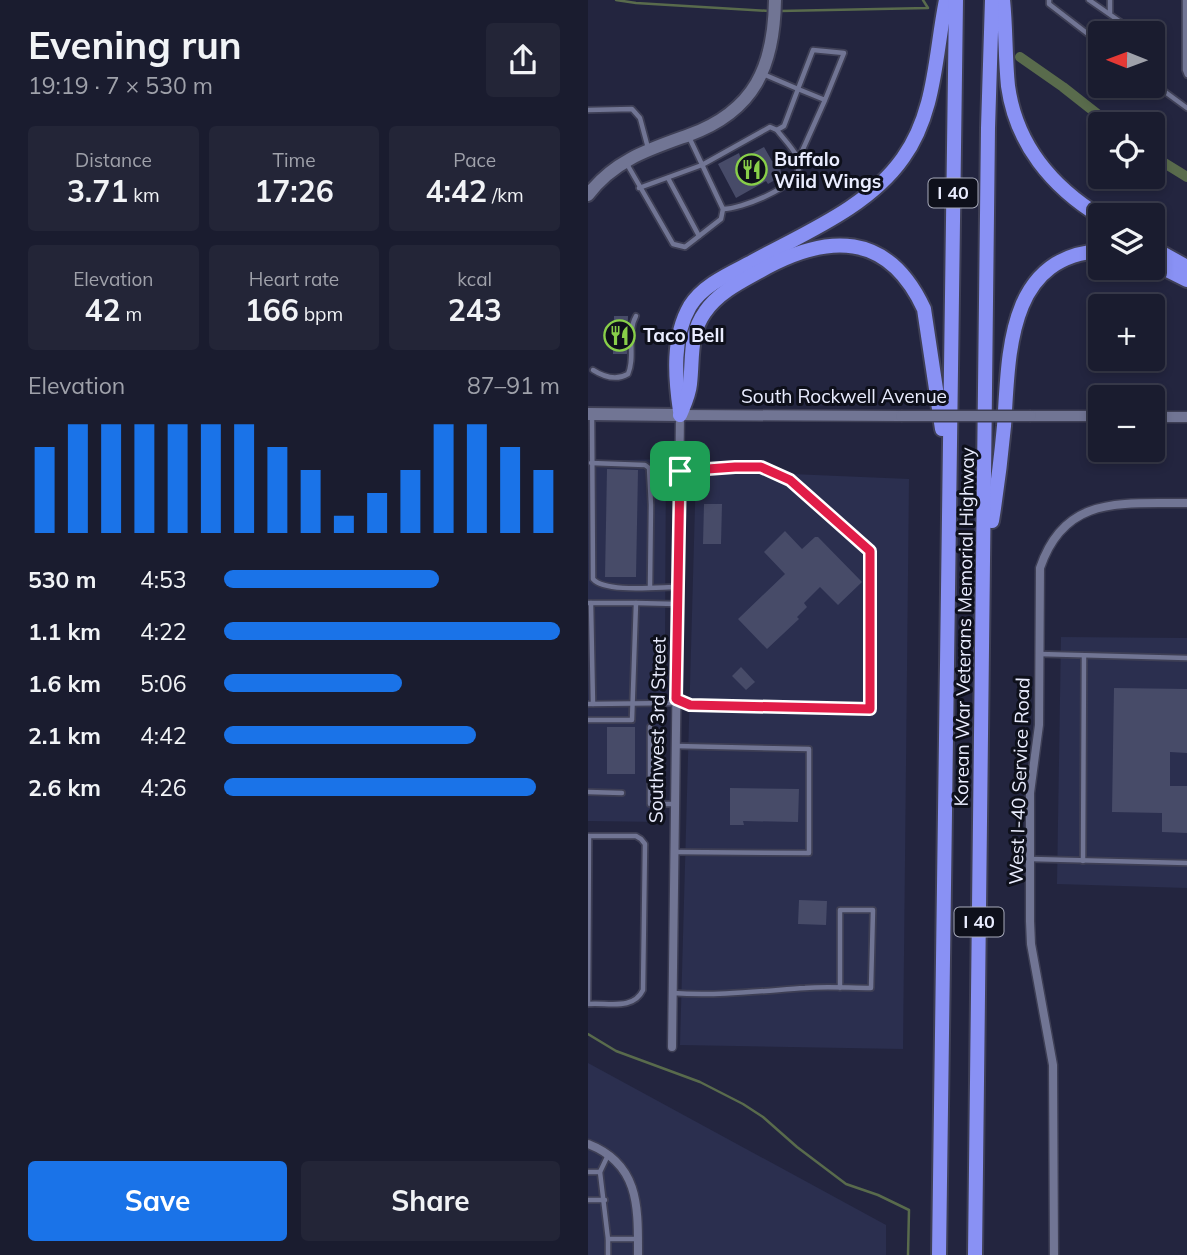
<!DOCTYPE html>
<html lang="en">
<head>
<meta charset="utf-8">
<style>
	:root { --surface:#1a1c2f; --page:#232537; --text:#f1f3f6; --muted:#9fa1aa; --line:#383a4b; --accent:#1a73e8 }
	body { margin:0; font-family:Mulish,sans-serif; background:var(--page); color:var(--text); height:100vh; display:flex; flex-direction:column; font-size:26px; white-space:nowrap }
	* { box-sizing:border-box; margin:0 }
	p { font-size:23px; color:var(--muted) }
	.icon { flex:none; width:38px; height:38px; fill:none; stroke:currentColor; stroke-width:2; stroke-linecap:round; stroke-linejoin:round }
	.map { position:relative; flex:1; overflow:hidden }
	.details { display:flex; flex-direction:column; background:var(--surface); width:588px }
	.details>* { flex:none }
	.needle { width:46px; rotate:271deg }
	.buttons { position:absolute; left:500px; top:21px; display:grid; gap:14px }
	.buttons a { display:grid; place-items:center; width:77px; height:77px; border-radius:7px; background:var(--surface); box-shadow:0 4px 10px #0003,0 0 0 2px var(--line); font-size:35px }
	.pin { position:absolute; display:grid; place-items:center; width:60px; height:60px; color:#fff; margin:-30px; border-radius:14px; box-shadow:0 4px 10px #0006 }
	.round { display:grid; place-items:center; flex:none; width:74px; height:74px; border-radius:7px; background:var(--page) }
	.overview { display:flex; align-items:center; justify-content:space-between; height:119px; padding:0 28px }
	h1 { font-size:38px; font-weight:700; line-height:52px }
	.figures { display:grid; grid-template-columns:repeat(3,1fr); gap:10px; height:119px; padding:7px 28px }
	.figures div { display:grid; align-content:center; border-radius:7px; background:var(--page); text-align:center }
	.figures b { font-size:30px; font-weight:700 }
	.figures small { font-size:19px; font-weight:400 }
	.figures p { font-size:19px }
	.chart { height:196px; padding:14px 28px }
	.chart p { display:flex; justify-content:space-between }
	.chart svg { width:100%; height:126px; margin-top:7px; stroke:var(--accent); stroke-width:6 }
	.button { display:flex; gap:14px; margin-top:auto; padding:14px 28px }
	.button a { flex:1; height:80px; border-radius:7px; background:var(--accent); color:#fff; font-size:28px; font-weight:700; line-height:80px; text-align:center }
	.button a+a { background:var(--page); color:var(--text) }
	ul { padding:0 28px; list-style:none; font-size:23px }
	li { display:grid; grid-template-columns:112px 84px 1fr; align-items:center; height:52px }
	li i { height:18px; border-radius:9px; background:var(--accent) }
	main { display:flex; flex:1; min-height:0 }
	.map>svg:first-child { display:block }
</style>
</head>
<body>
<main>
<section class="details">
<div class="overview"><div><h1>Evening run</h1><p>19:19 · 7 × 530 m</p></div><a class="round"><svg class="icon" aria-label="share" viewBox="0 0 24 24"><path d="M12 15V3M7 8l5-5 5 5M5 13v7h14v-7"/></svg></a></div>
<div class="figures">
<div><p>Distance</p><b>3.71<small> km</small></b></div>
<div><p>Time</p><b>17:26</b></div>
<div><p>Pace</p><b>4:42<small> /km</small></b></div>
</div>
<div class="figures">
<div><p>Elevation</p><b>42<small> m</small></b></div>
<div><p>Heart rate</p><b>166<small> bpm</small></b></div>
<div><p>kcal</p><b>243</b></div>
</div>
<div class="chart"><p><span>Elevation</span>87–91 m</p>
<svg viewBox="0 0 160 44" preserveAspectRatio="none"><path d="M5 44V14M15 44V6M25 44V6M35 44V6M45 44V6M55 44V6M65 44V6M75 44V14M85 44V22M95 44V38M105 44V30M115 44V22M125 44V6M135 44V6M145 44V14M155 44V22"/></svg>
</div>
<ul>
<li><b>530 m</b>4:53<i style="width:64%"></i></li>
<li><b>1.1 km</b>4:22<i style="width:100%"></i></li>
<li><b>1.6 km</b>5:06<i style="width:53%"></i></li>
<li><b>2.1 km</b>4:42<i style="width:75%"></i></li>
<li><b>2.6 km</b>4:26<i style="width:93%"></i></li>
</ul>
<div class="button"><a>Save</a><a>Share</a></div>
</section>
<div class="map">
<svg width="599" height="1255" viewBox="0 0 599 1255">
	<rect width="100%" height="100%" fill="#23253f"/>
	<g fill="#2b2f4f">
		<polygon points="78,459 76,822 0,821 0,461"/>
		<polygon points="108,470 321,479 315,1049 92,1045"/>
		<polygon points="473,637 599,638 599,888 469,884"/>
		<polygon points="0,1063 298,1225 298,1255 0,1255"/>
	</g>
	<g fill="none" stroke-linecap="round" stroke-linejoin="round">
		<g stroke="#596b4c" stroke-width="2.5">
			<polyline points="28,0 48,3 182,11"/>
			<polyline points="192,11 340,8 335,0"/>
			<polyline points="0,1034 28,1051 112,1082 155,1104 175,1117 209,1147 258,1184 290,1195 321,1210 320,1255"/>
		</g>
		<g stroke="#596b4c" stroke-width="10">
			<polyline points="432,57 475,87 522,124"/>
			<polyline points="565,156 599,177"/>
		</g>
	</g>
	<g fill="#474b68">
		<polygon points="176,147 184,161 190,160 194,176 180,184 178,181 148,198 130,164 151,153 153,159"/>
		<polygon points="26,316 40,316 39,354 25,354"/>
		<polygon points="19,469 50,470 48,577 17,577"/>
		<polygon points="116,504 134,504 133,544 115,544"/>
		<polygon points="197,531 214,549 227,537 230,537 274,582 250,605 232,587 216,603 219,607 209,617 211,619 179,649 150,619 197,574 176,552"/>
		<polygon points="153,667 167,682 158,690 144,676"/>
		<polygon points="526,688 599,689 599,753 582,752 582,786 599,786 599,833 574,832 574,813 524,812"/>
		<rect x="19" y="727" width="28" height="47"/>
		<polygon points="142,788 211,789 210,822 155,821 156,825 142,825"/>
		<polygon points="211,900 239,901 238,925 210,924"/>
	</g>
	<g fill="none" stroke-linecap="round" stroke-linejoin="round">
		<defs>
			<g id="service">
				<polyline points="461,0 461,4 513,44"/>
				<polyline points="501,0 537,25 534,33"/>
				<polyline points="597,0 597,70 599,75"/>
				<polyline points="522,13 522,0"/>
				<polyline points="565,83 599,108"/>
				<polyline points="0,110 44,109 52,118 60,148"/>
				<polyline points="211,158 237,100 210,89 225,50 256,53 237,100"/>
				<polyline points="39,164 85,244 97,247 133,219 135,209 101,137"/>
				<polyline points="80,178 111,236"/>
				<polyline points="51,188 114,165 182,127 189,130"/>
				<path d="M135,209C153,209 207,188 211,168C213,155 196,140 189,130L196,126L210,89L175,74"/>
				<path d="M5,370C16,377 28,381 40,374C48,356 38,334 48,316"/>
				<path d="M4,415L5,579C17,593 71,587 90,587"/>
				<polyline points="3,463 57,465 61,468 63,505 62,587"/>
				<polyline points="0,603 48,603 44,720 0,720"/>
				<polyline points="3,603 5,704"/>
				<polyline points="48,603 89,604"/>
				<polyline points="451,654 599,658"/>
				<polyline points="88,699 102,705 282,709 282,551 203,480 172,467 92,471"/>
				<polyline points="0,704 87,703"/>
				<polyline points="62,727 62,804 86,804"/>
				<polyline points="0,792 34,793"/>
				<path d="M0,836H48L53,839L57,844L55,990C45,1011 19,1002 0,1004"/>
				<polyline points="87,852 221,853 221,749 88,746"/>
				<polyline points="443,859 599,863"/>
				<polyline points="495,861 496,656"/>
				<path d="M85,993C129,996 173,991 217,988C239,986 261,988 283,988L285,910H252V988"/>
				<polyline points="0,1003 1,836"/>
				<polyline points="0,1172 12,1172"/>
				<polyline points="0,1200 17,1200"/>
				<polyline points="20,1239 12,1172 20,1155"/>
				<polyline points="20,1255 20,1239 49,1239"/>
			</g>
			<g id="minor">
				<polyline points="84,1047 92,415"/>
				<path d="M0,1144C52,1164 50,1208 50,1255"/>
				<path d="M466,1255L465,1065L443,944L442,921V793L451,725L452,568C477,494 534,504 599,503"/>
			</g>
			<g id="tertiary">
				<polyline points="92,415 313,416"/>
				<polyline points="443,416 513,416"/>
				<polyline points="565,417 599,417"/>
			</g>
			<g id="secondary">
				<path d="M0,195C26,160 62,149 101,135C167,111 186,66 187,0"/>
				<polyline points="0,414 92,415"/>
			</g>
			<g id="motorway">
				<path d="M415,0C418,28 417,57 420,86C428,144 464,187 513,217"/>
				<polyline points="565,248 599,267"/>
				<polyline points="565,263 599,280"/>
				<path d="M92,411C87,377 84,337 102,306C115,285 141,274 162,263C214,234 280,208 315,158C348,112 347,54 358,0"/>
				<path d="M92,415C96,405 101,395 102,384C105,359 101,334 117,312C130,293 152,282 172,271C239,233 300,231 336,309L354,429"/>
				<path d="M404,521C409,490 413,458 416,426C421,356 418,256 513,251"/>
				<polyline points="351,1255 368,0"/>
				<polyline points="387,1255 400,128 404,0"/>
			</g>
		</defs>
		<use href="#service" stroke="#3e3f55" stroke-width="8"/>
		<use href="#minor" stroke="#3e3f55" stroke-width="11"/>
		<use href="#tertiary" stroke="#3e3f55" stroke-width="13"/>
		<use href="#secondary" stroke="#3e3f55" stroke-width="16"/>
		<use href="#motorway" stroke="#3e3f55" stroke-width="18"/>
		<use href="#service" stroke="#717594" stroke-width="4.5"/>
		<use href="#minor" stroke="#717594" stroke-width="8"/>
		<use href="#tertiary" stroke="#717594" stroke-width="10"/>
		<use href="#secondary" stroke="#717594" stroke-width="12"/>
		<use href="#motorway" stroke="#8991f4" stroke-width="14"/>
		<defs>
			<polyline id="tertiary-bridge" points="313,416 443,416"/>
		</defs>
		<use href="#tertiary-bridge" stroke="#3e3f55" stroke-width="13" stroke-linecap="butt"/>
		<use href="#tertiary-bridge" stroke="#717594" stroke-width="10"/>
	</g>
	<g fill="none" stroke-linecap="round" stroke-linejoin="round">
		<defs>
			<polygon id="route" points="147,467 173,467 202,480 282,551 282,709 102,705 88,699 92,471"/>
		</defs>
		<use href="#route" stroke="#fff" stroke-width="14"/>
		<use href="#route" stroke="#e11d48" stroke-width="9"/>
	</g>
	<defs>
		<symbol id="restaurant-ring" viewBox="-11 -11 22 22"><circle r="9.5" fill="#0e101b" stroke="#88cf49" stroke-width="1.5"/><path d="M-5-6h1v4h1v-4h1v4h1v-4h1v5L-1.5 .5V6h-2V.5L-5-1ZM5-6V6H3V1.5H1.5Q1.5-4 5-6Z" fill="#88cf49"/></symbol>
	</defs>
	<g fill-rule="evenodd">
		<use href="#restaurant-ring" x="146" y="152" width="35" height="35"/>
		<use href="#restaurant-ring" x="14" y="318" width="35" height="35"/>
	</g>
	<g text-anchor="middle" stroke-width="6" stroke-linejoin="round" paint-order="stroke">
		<g fill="#0e101b" stroke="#a8abbb" stroke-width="2">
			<rect x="340.5" y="178.5" width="49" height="29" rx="5"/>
			<rect x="366.5" y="907.5" width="49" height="29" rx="5"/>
		</g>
		<g font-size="18" font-weight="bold" fill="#eaedff">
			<text x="365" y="199">I 40</text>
			<text x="391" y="928">I 40</text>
		</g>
		<g font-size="19" font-weight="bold" fill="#eaedff" stroke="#0e101b" text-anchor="start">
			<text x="186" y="166">Buffalo<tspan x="186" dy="22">Wild Wings</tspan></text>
			<text x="55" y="342">Taco Bell</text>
		</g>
		<g font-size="19" fill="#eaedff" stroke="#0e101b">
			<text x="256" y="403">South Rockwell Avenue</text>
			<text transform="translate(376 627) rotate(-89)" y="7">Korean War Veterans Memorial Highway</text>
			<text transform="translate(69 730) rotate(-89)" y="7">Southwest 3rd Street</text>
			<text transform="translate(431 781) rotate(-88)" y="7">West I-40 Service Road</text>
		</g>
	</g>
</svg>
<div class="buttons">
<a><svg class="needle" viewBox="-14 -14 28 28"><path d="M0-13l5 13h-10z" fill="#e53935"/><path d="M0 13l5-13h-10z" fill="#9fa1aa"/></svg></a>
<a><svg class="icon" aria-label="locate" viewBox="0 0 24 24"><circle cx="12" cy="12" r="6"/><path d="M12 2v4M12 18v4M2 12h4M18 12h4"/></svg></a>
<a><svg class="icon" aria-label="layers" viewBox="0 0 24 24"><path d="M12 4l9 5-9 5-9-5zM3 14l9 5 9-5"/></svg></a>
<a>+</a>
<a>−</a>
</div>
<div class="pin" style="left:92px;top:471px;background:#1e9e55"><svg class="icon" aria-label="arrive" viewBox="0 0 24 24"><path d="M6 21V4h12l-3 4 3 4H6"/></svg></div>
</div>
</main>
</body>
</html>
